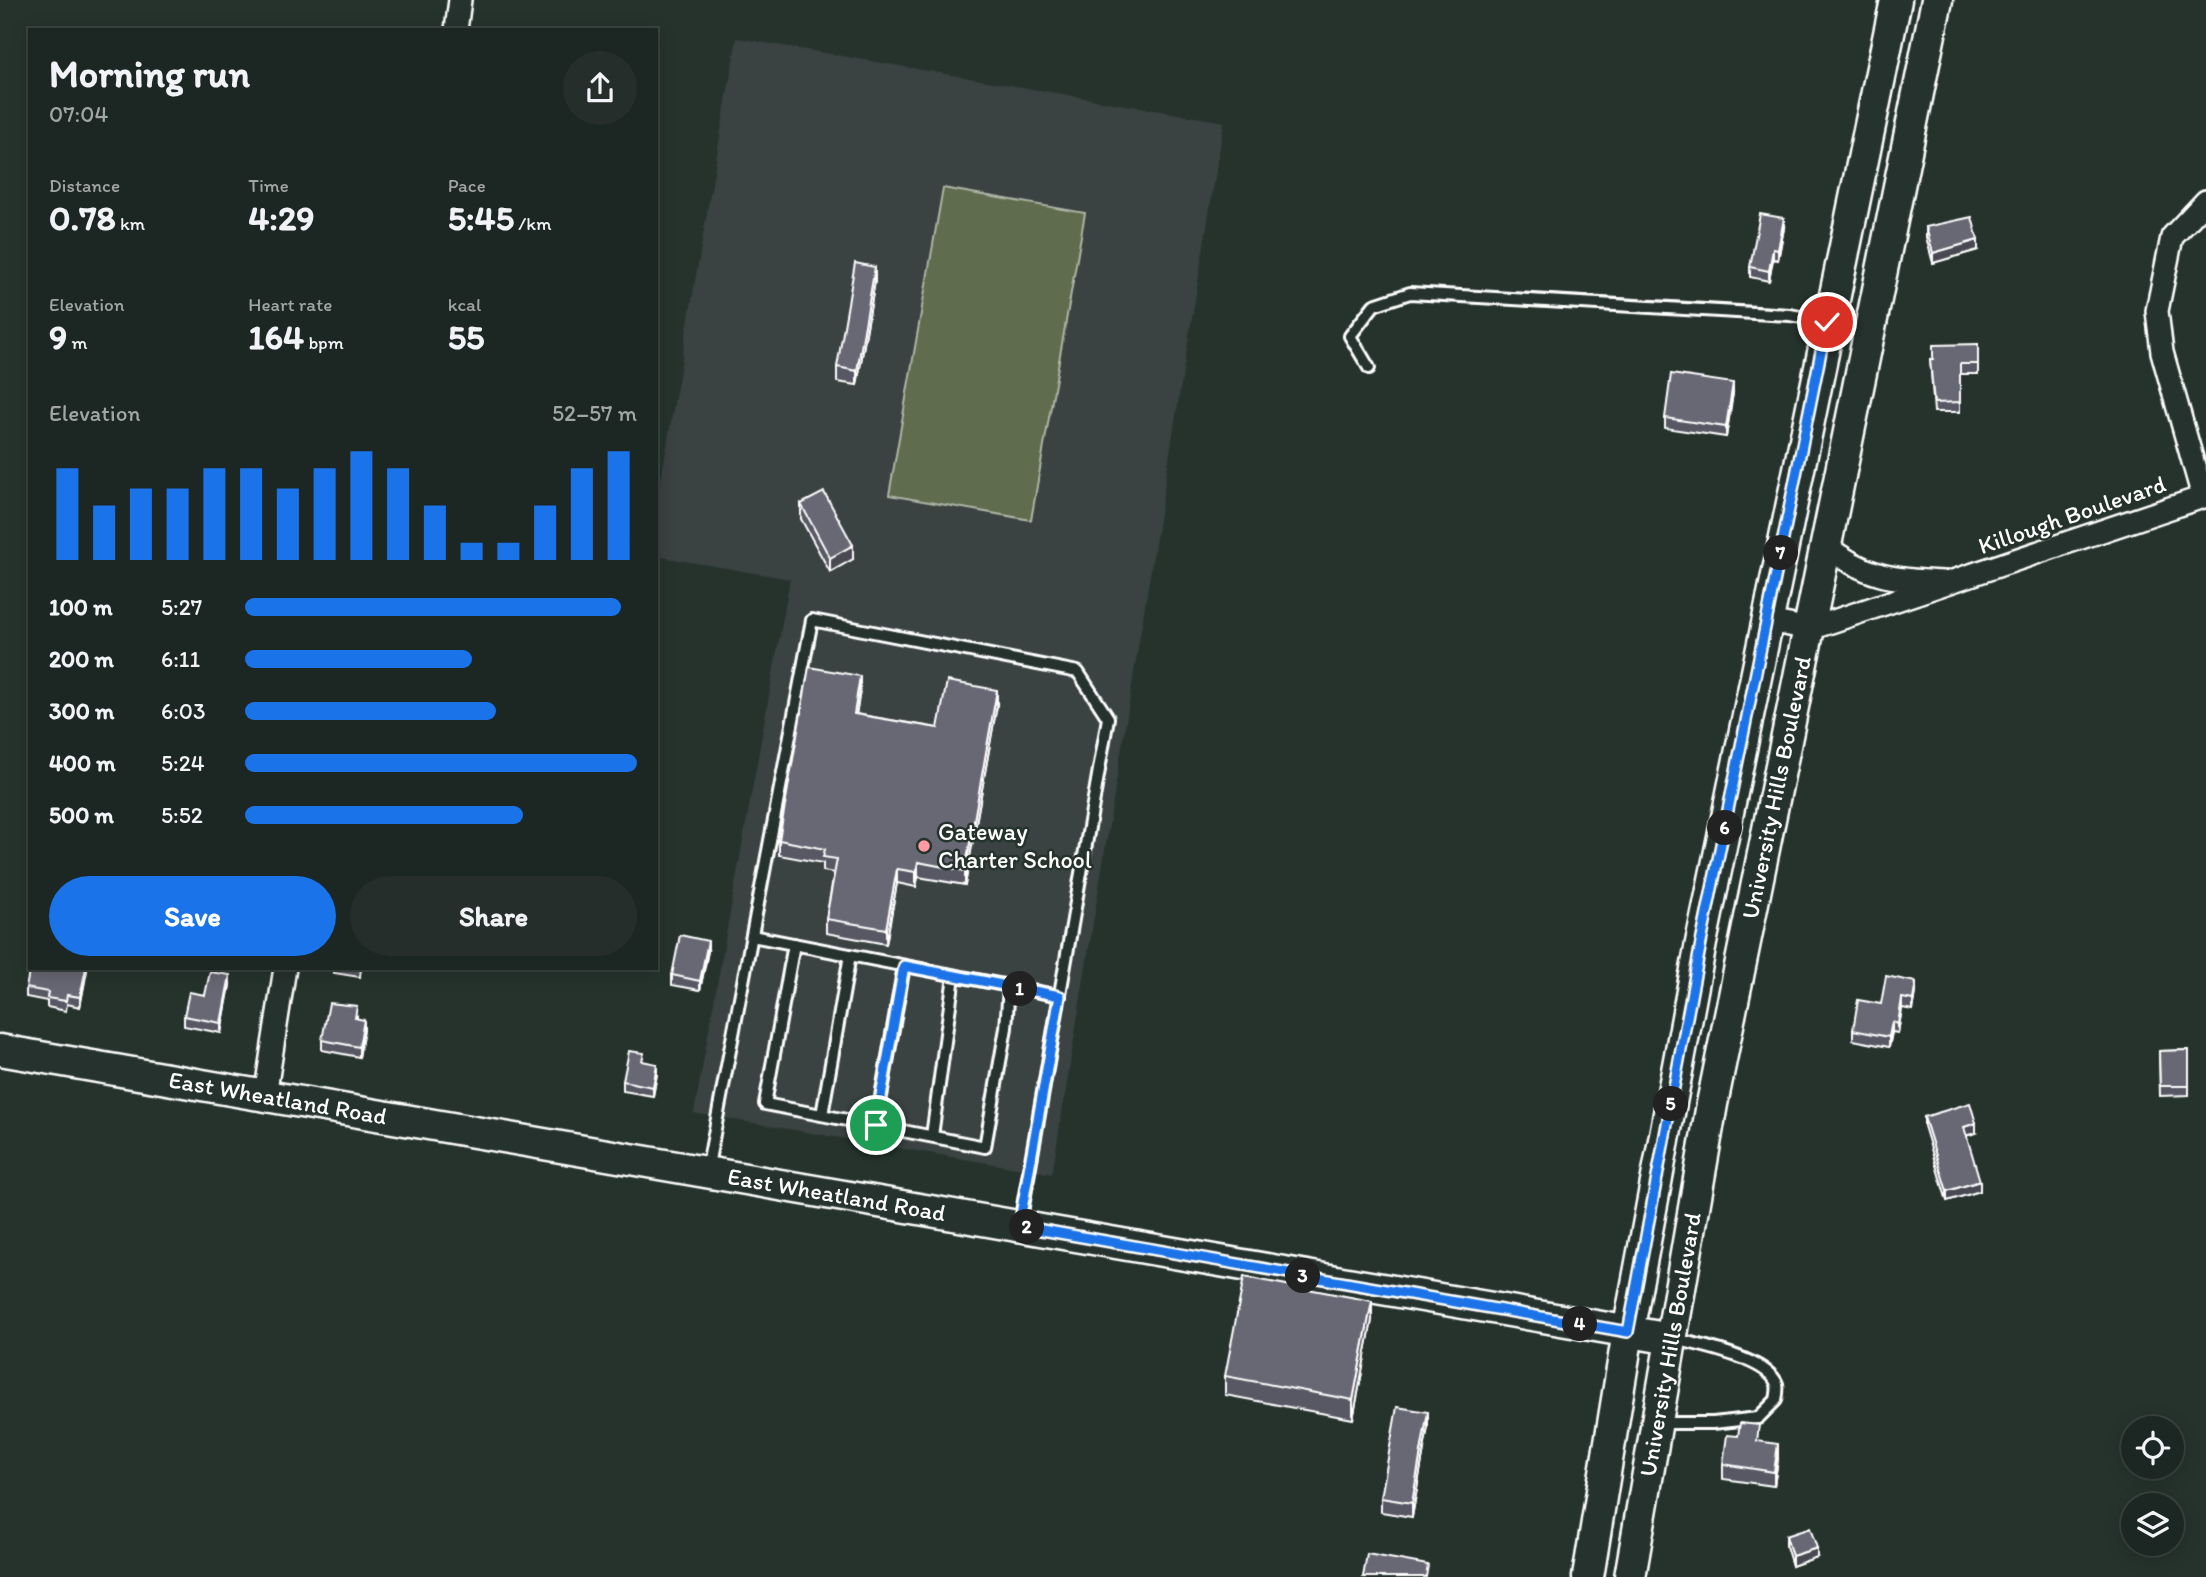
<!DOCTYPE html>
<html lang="en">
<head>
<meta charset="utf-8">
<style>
	:root { --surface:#1c2622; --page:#252e2a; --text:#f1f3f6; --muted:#a0a5a5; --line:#3a4340; --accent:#1a73e8 }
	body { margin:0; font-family:Itim,sans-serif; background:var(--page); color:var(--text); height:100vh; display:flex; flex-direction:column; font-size:26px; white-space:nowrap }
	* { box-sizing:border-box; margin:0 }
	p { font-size:23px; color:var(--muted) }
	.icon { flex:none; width:38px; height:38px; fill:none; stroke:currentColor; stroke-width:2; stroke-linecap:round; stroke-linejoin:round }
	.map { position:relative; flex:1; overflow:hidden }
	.sheet { position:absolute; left:28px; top:28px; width:630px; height:942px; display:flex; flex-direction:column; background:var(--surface); border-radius:0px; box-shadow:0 4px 18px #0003,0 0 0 2px var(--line) }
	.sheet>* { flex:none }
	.buttons { position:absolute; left:2121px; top:1416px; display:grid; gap:14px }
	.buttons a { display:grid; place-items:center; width:63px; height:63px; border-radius:50%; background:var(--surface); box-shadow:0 4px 18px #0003,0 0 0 2px var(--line); font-size:35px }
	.pin { position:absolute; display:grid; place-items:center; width:60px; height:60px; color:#fff; margin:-30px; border:4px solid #fff; border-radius:50%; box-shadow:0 2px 7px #0007 }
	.km { position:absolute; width:35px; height:35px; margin:-18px; border-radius:50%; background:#222; color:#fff; font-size:19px; line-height:35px; text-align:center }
	.round { display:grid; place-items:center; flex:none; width:74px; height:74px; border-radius:37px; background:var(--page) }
	.summary { display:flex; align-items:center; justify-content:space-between; height:119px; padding:0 21px }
	h1 { font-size:38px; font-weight:800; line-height:52px }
	.metrics { display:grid; grid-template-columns:repeat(3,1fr); gap:10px; height:119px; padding:7px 21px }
	.metrics div { display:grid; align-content:center }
	.metrics b { font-size:35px; font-weight:800 }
	.metrics small { font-size:19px; font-weight:400 }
	.metrics p { font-size:19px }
	.chart { height:196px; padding:14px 21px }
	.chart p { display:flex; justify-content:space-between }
	.chart svg { width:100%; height:126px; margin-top:7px; stroke:var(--accent); stroke-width:6 }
	.action { display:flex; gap:14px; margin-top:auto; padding:14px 21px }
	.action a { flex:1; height:80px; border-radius:42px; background:var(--accent); color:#fff; font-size:28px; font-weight:800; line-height:80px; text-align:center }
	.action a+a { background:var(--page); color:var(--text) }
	ul { padding:0 21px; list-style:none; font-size:23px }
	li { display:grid; grid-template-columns:112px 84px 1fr; align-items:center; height:52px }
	li i { height:18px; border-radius:9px; background:var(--accent) }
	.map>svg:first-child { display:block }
</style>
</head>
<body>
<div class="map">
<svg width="2206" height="1577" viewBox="0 0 2206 1577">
	<rect width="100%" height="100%" fill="#26332d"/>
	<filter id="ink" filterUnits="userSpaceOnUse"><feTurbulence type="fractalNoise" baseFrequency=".0143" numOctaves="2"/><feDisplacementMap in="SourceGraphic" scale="14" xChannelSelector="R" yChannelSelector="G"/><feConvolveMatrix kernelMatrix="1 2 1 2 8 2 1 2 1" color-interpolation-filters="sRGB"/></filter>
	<g filter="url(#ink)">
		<polygon fill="#3a4343" points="737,38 1224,122 1052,1174 694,1113 790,579 656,556 656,509"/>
		<polygon fill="#5e6c4e" stroke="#aeb6a6" stroke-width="2" points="943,188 1085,213 1031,520 889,495"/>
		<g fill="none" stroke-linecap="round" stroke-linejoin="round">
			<defs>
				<g id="lane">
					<polyline points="1369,368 1350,336 1374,305 1410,293 1790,315 1827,322"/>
					<polyline points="752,936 1060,996"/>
					<polyline points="794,944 765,1104 985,1147 1006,1028 1009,987"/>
					<polyline points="822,1115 850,955"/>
					<polyline points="876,1125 904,966"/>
					<polyline points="932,1136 954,976"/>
					<polyline points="707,1171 812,620 1078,672 1108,718 1020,1224"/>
					<path d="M1658,1423H1713L1758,1418L1776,1400C1777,1395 1778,1388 1777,1384C1768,1359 1697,1344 1674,1339"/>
				</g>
				<g id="street">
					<polyline points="456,30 460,0"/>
					<polyline points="2203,497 2162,352 2157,311 2172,237 2206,201"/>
					<path d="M1825,545C1865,577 1893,580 1943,582"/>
					<polyline points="1768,621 1810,629 2206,496"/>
					<polyline points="265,1096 285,968"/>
				</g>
				<g id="secondary">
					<path id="s1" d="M0,1050L1671,1339"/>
					<polyline points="1588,1577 1628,1332 1701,943 1896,0"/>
					<path id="s2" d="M1630,1577L1712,1104L1937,0"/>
				</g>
			</defs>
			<use href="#lane" stroke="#fff" stroke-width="16"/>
			<use href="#street" stroke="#fff" stroke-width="26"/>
			<use href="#secondary" stroke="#fff" stroke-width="35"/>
			<use href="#lane" stroke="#26332d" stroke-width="10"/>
			<use href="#street" stroke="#26332d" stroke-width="21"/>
			<use href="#secondary" stroke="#26332d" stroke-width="30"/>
		</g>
		<g fill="#595965" stroke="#fff" stroke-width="2">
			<polygon points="1926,227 1978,250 1933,263 1926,237"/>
			<polygon points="1784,228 1778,260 1773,259 1769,281 1750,277 1750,267"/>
			<polygon points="875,281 857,385 837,382 837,367"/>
			<polygon points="1978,344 1978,374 1960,374 1960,412 1934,412 1930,359"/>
			<polygon points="1733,393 1726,437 1665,428 1665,418"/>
			<polygon points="801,504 853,559 830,572 801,519"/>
			<polygon points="860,690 856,714 938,728 997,705 965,885 918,877 916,887 897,883 886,944 826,933 826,919 834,873 823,871 823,863 779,855 779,840"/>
			<polygon points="708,951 700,990 672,985 672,975"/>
			<polygon points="87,968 80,1007 67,1004 66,1011 47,1007 47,1001 26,997 26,988"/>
			<polygon points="334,968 361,968 360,977 334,973"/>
			<polygon points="230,985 221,1033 184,1026 184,1016 205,995"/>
			<polygon points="1916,992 1913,1010 1902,1008 1898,1033 1892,1032 1889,1047 1853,1040 1853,1030 1881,1004"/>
			<polygon points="357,1016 357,1018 364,1030 359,1057 322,1050 322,1040"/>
			<polygon points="2189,1050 2189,1095 2160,1096 2159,1051"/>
			<polygon points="644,1062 657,1074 653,1096 623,1091 623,1081"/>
			<polygon points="1924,1117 1976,1133 1966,1136 1980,1191 1947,1201 1924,1126"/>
			<polygon points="1372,1320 1353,1419 1225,1395 1225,1376"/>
			<polygon points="1428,1427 1412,1517 1381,1512 1381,1498"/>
			<polygon points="1778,1459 1774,1486 1723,1479 1723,1464"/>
			<polygon points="1786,1536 1817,1557 1792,1566 1786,1546"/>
		</g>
		<g fill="#494952" stroke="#fff" stroke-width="2">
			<polygon points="1784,218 1784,228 1778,260 1778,250"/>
			<polygon points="1978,240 1978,250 1933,263 1933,253"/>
			<polygon points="1773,249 1773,259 1769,281 1769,271"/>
			<polygon points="875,267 875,281 857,385 857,371"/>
			<polygon points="1733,383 1733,393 1726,437 1726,427"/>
			<polygon points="853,545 853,559 830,572 830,558"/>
			<polygon points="860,676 860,690 854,728 854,714"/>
			<polygon points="997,690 997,705 965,885 965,871"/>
			<polygon points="918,862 918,877 916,887 916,872"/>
			<polygon points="897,869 897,883 886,944 886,929"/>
			<polygon points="708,941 708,951 700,990 700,981"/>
			<polygon points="86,968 87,968 87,971 80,1007 80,997"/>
			<polygon points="230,975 230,985 221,1033 221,1023"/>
			<polygon points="1916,982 1916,992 1913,1010 1913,1000"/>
			<polygon points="1902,998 1902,1008 1898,1033 1898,1024"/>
			<polygon points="364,1020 364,1030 359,1057 359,1047"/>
			<polygon points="1892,1022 1892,1032 1889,1047 1889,1037"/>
			<polygon points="657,1064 657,1074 653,1096 653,1087"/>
			<polygon points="1976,1123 1976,1133 1964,1136 1964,1127"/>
			<polygon points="1980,1181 1980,1191 1947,1201 1947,1191"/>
			<polygon points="1372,1301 1372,1320 1353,1419 1353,1400"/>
			<polygon points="1428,1412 1428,1427 1412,1517 1412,1503"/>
			<polygon points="1778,1444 1778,1459 1774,1486 1774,1472"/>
			<polygon points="1817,1548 1817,1557 1792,1566 1792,1556"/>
		</g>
		<g fill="#686875" stroke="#fff" stroke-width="2">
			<polygon points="1760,214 1784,218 1778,250 1773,249 1769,271 1750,267"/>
			<polygon points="1972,217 1978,240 1933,253 1926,227"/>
			<polygon points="855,263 875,267 857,371 837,367"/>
			<polygon points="1978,344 1978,364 1960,364 1960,402 1934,403 1930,359 1933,359 1933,345"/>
			<polygon points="1671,374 1733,383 1726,427 1665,418"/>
			<polygon points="824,492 853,545 830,558 801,504"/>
			<polygon points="809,667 860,676 854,714 938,728 947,681 997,690 965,871 918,862 916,872 897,869 886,929 826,919 837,859 823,857 825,849 779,840"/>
			<polygon points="680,935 708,941 700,981 672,975"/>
			<polygon points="30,967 86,968 80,997 67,995 66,1001 47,998 48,992 26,988"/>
			<polygon points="210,972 230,975 221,1023 184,1016 189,992 205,995"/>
			<polygon points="1886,976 1916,982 1913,1000 1902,998 1898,1024 1892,1022 1889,1037 1853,1030 1858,1000 1881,1004"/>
			<polygon points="329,1003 357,1006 355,1018 364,1020 359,1047 322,1040"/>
			<polygon points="2189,1050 2189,1086 2160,1086 2159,1051"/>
			<polygon points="629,1051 644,1053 642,1061 657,1064 653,1087 623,1081"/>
			<polygon points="1970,1103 1976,1123 1964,1127 1980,1181 1947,1191 1924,1117"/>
			<polygon points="1244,1277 1372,1301 1353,1400 1225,1376"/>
			<polygon points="1397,1407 1428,1412 1412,1503 1381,1498"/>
			<polygon points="1740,1423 1759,1425 1757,1441 1778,1444 1774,1472 1723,1464 1727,1435 1738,1436"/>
			<polygon points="1810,1528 1817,1548 1792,1556 1786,1536"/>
			<polygon points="1367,1554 1428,1565 1426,1577 1363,1577"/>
		</g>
	</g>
	<g fill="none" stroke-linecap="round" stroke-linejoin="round" filter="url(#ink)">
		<defs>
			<polyline id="route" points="876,1125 904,966 1060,996 1019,1226 1628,1332 1701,943 1827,322"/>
		</defs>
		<use href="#route" stroke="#fff" stroke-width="14"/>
		<use href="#route" stroke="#1a73e8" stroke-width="9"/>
	</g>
	<circle fill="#ff9aa2" stroke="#26332d" stroke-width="2.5" cx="924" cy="846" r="7"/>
	<g text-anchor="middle" stroke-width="5" stroke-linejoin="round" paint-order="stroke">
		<g font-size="24" fill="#fff" stroke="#26332d">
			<text transform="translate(2072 515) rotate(-19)" y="8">Killough Boulevard</text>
			<text dy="8" stroke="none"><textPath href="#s2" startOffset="803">University Hills Boulevard</textPath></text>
			<text dy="8" stroke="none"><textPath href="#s1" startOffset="282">East Wheatland Road</textPath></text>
			<text dy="8" stroke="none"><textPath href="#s1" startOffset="849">East Wheatland Road</textPath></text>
			<text dy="8" stroke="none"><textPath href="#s2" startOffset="236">University Hills Boulevard</textPath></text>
		</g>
		<g font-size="24" fill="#fff" stroke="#26332d" text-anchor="start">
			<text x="938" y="840">Gateway<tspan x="938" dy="28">Charter School</tspan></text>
		</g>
	</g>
</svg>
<div class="buttons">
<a><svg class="icon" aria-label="locate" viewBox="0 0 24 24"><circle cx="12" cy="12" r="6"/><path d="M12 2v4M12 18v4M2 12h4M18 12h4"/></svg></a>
<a><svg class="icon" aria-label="layers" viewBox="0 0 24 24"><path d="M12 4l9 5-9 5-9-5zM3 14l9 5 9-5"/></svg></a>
</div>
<div class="pin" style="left:876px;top:1125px;background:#1e9e55"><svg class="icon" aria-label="arrive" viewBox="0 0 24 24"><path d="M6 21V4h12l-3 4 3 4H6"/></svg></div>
<div class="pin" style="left:1827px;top:322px;background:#d93025"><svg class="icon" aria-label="check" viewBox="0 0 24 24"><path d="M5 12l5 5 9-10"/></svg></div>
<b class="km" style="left:1020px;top:989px">1</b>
<b class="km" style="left:1027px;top:1227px">2</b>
<b class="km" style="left:1303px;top:1276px">3</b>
<b class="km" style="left:1580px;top:1324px">4</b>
<b class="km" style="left:1671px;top:1104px">5</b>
<b class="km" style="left:1725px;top:828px">6</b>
<b class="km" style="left:1781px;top:553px">7</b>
<section class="sheet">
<div class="summary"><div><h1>Morning run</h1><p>07:04</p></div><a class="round"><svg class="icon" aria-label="share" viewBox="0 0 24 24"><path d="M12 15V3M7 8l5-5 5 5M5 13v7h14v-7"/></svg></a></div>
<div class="metrics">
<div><p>Distance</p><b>0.78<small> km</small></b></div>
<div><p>Time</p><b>4:29</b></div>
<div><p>Pace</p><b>5:45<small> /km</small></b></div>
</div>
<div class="metrics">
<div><p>Elevation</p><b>9<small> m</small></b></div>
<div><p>Heart rate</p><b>164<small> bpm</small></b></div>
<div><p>kcal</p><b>55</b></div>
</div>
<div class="chart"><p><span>Elevation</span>52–57 m</p>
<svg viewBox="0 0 160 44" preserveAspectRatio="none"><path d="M5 44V12M15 44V25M25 44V19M35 44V19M45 44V12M55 44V12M65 44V19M75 44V12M85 44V6M95 44V12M105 44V25M115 44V38M125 44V38M135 44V25M145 44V12M155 44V6"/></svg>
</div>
<ul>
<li><b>100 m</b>5:27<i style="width:96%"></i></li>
<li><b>200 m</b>6:11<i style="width:58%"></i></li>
<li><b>300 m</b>6:03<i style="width:64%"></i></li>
<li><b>400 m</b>5:24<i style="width:100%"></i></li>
<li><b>500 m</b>5:52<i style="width:71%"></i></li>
</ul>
<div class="action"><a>Save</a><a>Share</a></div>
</section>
</div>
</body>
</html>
